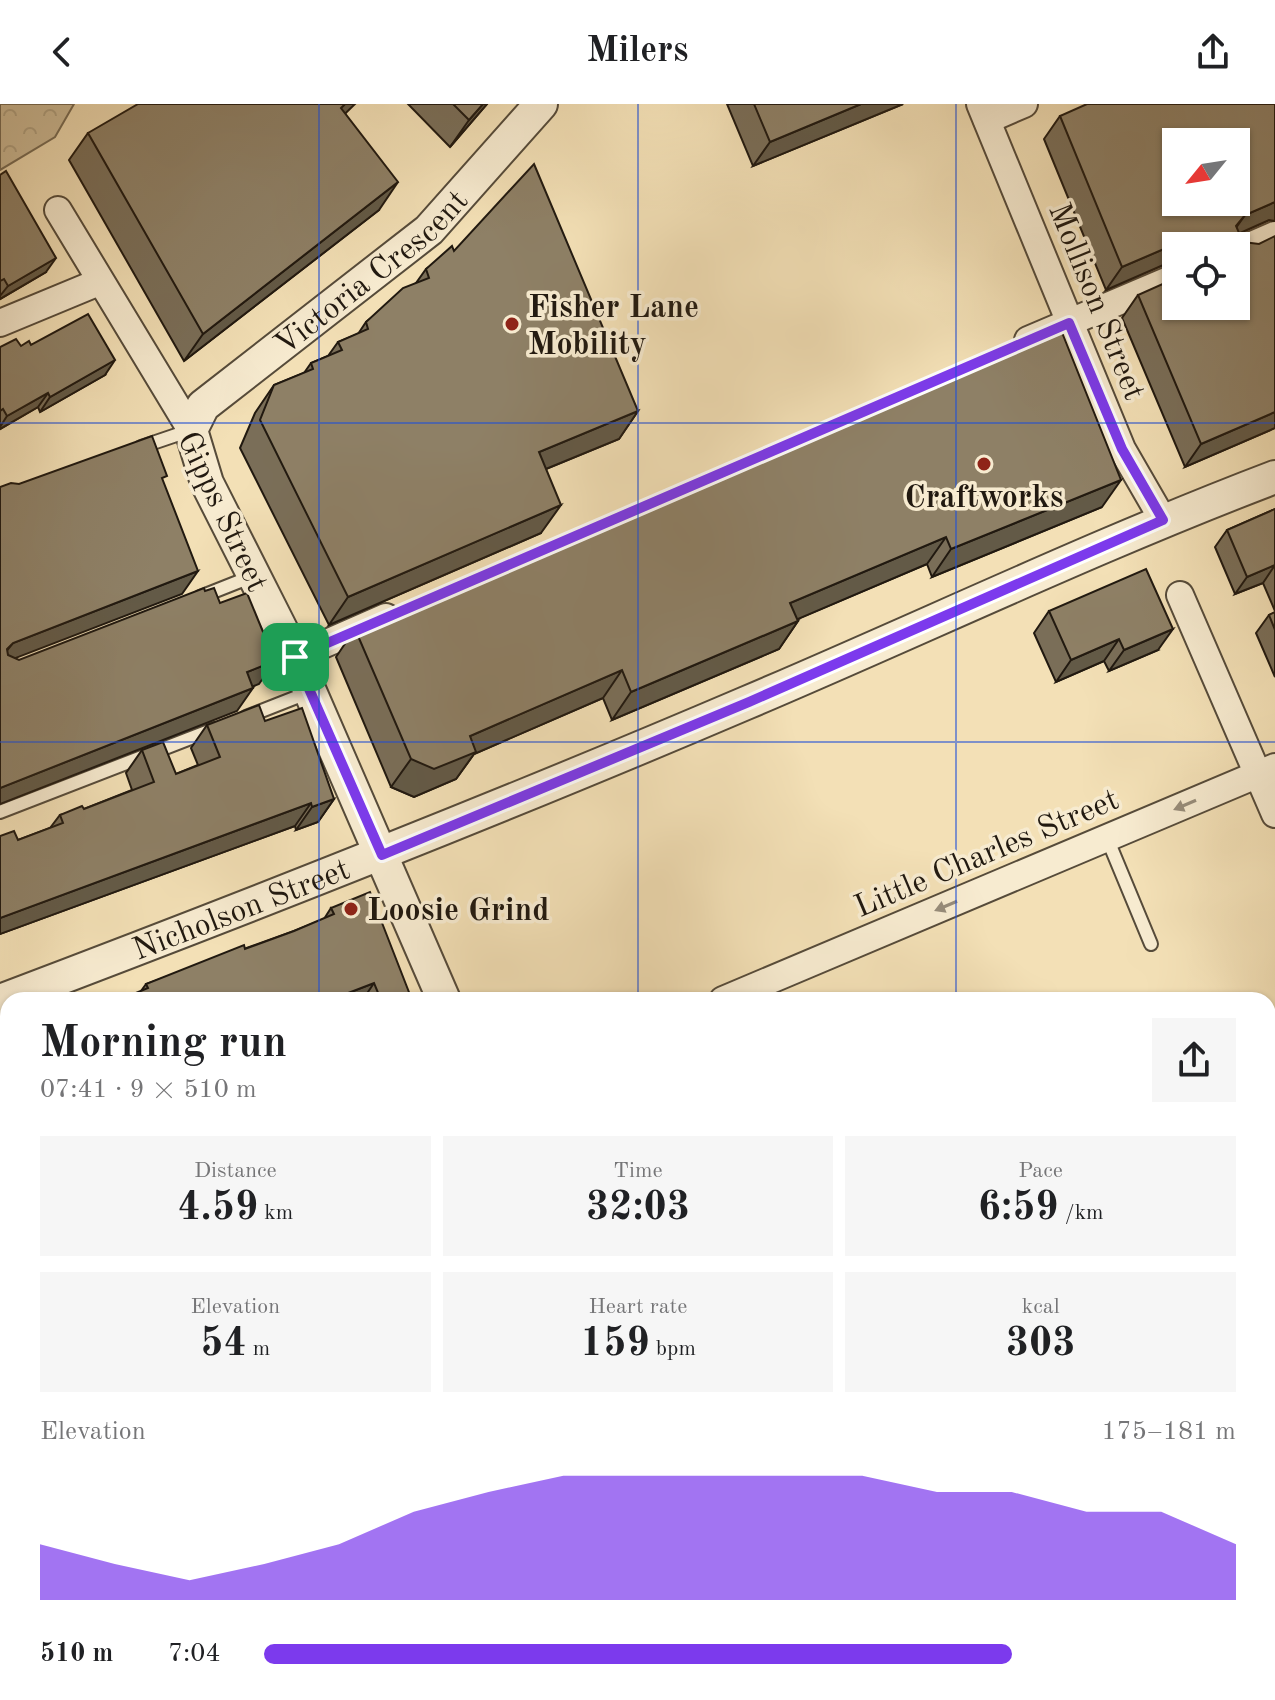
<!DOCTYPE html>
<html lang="en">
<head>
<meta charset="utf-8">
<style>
	:root { --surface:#fff; --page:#f6f6f6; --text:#202124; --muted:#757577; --accent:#7c3aed }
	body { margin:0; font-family:"Old Standard TT",serif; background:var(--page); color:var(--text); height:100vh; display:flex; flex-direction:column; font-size:30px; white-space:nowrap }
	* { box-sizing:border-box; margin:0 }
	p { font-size:26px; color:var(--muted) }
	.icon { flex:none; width:44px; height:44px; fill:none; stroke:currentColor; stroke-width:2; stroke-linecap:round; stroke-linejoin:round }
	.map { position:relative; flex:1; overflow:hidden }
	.details { position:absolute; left:0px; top:888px; width:1276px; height:708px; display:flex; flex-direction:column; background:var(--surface); border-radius:24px 24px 0 0; box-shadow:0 2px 6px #0004 }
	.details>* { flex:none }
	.needle { width:52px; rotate:240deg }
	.controls { position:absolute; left:1162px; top:24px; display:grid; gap:16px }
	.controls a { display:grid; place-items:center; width:88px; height:88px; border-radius:0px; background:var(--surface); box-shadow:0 2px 6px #0004; font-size:40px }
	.pin { position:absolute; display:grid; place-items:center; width:68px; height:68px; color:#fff; margin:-34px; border-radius:16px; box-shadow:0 4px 12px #0006 }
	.round { display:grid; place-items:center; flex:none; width:84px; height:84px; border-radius:0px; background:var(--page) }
	.headline { display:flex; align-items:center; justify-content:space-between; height:136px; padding:0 40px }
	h1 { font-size:44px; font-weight:700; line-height:60px }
	.metrics { display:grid; grid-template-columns:repeat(3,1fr); gap:12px; height:136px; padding:8px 40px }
	.metrics div { display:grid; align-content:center; border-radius:0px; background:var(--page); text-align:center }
	.metrics b { font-size:40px; font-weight:700 }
	.metrics small { font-size:22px; font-weight:400 }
	.metrics p { font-size:22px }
	.chart { height:224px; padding:16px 40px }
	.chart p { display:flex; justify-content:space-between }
	.chart svg { width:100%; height:144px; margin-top:8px; fill:var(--accent); opacity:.7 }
	ul { padding:0 40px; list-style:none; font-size:26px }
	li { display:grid; grid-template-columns:128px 96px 1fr; align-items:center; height:60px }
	li i { height:20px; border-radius:10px; background:var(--accent) }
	header { display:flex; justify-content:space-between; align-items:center; height:104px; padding:0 40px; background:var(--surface); font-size:36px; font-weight:700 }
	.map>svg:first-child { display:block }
</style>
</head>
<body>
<header><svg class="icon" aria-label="back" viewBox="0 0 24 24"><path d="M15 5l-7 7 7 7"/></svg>Milers<svg class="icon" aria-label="share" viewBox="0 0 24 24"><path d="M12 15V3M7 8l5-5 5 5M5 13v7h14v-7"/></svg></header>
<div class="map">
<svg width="1275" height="1596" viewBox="0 0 1275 1596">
	<defs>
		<pattern id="park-crowns" width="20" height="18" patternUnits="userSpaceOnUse" patternTransform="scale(2)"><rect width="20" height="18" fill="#cfbe9a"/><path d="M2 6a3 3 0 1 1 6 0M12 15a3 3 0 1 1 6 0" fill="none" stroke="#b1a384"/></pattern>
	</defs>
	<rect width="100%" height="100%" fill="#f3e0b6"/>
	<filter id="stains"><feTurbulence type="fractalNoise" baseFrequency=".0025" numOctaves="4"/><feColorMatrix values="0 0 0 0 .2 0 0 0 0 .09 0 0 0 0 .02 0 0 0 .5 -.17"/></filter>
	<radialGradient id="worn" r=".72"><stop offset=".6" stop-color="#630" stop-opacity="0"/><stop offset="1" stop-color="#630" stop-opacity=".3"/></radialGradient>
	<polygon fill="url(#park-crowns)" stroke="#786c55" stroke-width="2" points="0,0 74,0 55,33 0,66"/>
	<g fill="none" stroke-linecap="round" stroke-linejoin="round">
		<defs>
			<g id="service">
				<polyline points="141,343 188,327"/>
				<polyline points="200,493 253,472"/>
				<polyline points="246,613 307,589"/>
				<polyline points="0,708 214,625"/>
				<polyline points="1107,734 1151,840"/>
				<polyline points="0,1078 8,1074"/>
				<polyline points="0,1336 8,1333"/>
				<polyline points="86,1596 105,1588"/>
			</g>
			<g id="minor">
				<polyline points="980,0 1122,345 1163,416"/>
				<polyline points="987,16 1024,0"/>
				<polyline points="58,106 191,326"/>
				<polyline points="1236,148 1275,131"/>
				<polyline points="0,219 99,178"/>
				<polyline points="1028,236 1176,173"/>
				<polyline points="1180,491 1275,710"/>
				<polyline points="295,553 386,513"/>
				<polyline points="723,896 1275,663"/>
				<polyline points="1268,948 1275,945"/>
				<polyline points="0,1205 8,1202"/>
				<polyline points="1268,1260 1275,1258"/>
				<polyline points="1268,1480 1275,1477"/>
				<polyline points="0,1490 8,1487"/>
				<polyline points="404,1596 424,1588"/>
				<polyline points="986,1596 1006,1588"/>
			</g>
			<g id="tertiary">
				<path id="s1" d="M444,896L295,553L207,379L191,326L203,302L429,126L541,0"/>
				<path id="s2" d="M0,897C251,802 500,704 746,599C923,524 1096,441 1275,373"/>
				<polyline points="739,1588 742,1596"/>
			</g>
		</defs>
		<use href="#service" stroke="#564b3a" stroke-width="16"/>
		<use href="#minor" stroke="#564b3a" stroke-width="30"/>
		<use href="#tertiary" stroke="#564b3a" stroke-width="36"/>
		<use href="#service" stroke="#f7ebd0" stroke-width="12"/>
		<use href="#minor" stroke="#f7ebd0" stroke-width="26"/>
		<use href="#tertiary" stroke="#f7ebd0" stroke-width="32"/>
	</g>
	<g fill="#7a6e58" stroke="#211910" stroke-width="2">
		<polygon points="408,0 487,0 450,43"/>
		<polygon points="727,0 903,0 753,62"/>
		<polygon points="1275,0 1275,117 1269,116 1239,129 1275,324 1185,363 1122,214 1138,191 1176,202 1236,142 1176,142 1170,158 1106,186 1044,35 1060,12"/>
		<polygon points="345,9 379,106 184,257 69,56 88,29"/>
		<polygon points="0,71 46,168 0,195"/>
		<polygon points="454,147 638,307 619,335 546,365 541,429 329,521 240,344 255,309 274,281 304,269 311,259 328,252 338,238 358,230 366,218 416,179 426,165"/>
		<polygon points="31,241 105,271 40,308 38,303 0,325 0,243 21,242"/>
		<polygon points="1102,403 932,473 927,460 797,515 798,517 779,545 612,616 603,594 474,650 456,675 414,693 391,683 336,553 355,525"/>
		<polygon points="1275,405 1275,507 1263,479 1235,490 1215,443 1227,426"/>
		<polygon points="1049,507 1158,546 1109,567 1104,557 1056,578 1034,529"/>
		<polygon points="1275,508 1275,573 1256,529 1269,511"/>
		<polygon points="265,617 334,695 318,718 296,726 295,722 0,830 18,736 50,724 60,711 84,705 132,686 126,669 142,646 176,670 198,661 191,644 207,621"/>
		<polygon points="331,804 412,896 365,896 364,894 141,887 146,880 294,827 324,815"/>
		<polygon points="1275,994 1275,1109 1270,1098 1268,1098 1268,997"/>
		<polygon points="8,1227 8,1326 0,1327 0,1231"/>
		<polygon points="1275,1275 1275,1449 1268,1452 1268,1278"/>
		<polygon points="453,1588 713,1588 716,1596 433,1596"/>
		<polygon points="797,1588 883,1588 887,1596 800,1596"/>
	</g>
	<g fill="#635a47" stroke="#211910" stroke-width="2">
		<polygon points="345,0 355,0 322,32 341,4"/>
		<polygon points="483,0 487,0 450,43 469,16"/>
		<polygon points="861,0 903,0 753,62 770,38"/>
		<polygon points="398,78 379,106 184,257 203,230"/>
		<polygon points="1275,98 1275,117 1269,116 1229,134 1245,111"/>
		<polygon points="1187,135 1201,137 1197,142 1176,142 1176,159 1170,158 1106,186 1122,163"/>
		<polygon points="56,154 46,168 0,195 0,192 8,182"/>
		<polygon points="115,256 105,271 40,308 50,293"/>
		<polygon points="48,289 38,303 0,325 0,323 7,312"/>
		<polygon points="638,307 619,335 519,376 539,348"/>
		<polygon points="1275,308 1275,324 1185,363 1201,340"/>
		<polygon points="1121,376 1102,403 932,473 951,445"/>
		<polygon points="561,401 541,429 329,521 348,493"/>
		<polygon points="946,433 927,460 770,527 790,499"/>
		<polygon points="1275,461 1263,479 1235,490 1247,473"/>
		<polygon points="198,467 182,490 0,560 0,555 13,539"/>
		<polygon points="798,517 779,545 612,616 631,588"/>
		<polygon points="1173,525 1158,546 1109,567 1124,546"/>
		<polygon points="1119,535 1104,557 1056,578 1071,556"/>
		<polygon points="275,557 259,580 231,591 247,568"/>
		<polygon points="622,566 603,594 474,650 456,675 414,693 391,683 411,655 470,632"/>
		<polygon points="253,584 237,607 0,700 0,684"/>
		<polygon points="334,695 318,718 296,726 312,703"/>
		<polygon points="311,699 295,722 0,830 0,814"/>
		<polygon points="374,879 364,894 358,896 330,896"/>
		<polygon points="8,1015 8,1025 0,1029 1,1018"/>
		<polygon points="7,1033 0,1043 0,1036"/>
		<polygon points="1275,1084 1275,1091 1270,1098 1268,1098 1268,1087"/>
		<polygon points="8,1160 8,1170 0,1174 0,1164"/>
		<polygon points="1275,1202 1275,1214 1268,1217 1268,1205"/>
		<polygon points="8,1314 8,1326 0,1327 0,1326"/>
		<polygon points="8,1431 8,1441 0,1444 0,1434"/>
		<polygon points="1275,1440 1275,1449 1268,1452 1268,1450"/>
		<polygon points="1275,1558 1275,1568 1268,1571 1268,1561"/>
		<polygon points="613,1588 626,1588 620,1596 594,1596"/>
		<polygon points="1204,1588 1228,1588 1209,1596 1185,1596"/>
	</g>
	<g fill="#8e8066" stroke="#211910" stroke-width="2" fill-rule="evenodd">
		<polygon points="138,0 345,0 341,4 398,78 203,230 88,29"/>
		<polygon points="453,0 483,0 469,16"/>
		<polygon points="754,0 861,0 770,38"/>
		<path d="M1087,0H1275V98L1245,111L1236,122L1243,138L1259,140L1275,132V308L1201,340L1138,191L1176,174V202H1236V142H1206L1201,137L1187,135L1122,163L1060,12ZM1176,38H1236V98H1176Z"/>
		<polygon points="534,60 638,307 539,348 561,401 348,493 260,316 274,281 313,265 311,259 342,246 338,238 368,225 366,218 403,184 429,174 426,165 452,142 454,147"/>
		<polygon points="6,67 56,154 8,182 4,175 0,177 0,71"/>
		<polygon points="88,210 115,256 50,293 48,289 7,312 3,305 0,307 0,243 16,235 21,242 29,237 31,241"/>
		<polygon points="1059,221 1121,376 951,445 946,433 790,499 798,517 631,588 622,566 470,632 476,648 434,665 411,655 355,525"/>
		<polygon points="152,332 167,372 162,374 198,467 13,539 7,545 8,551 19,556 204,484 205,487 214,484 220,499 247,489 275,557 247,568 253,584 0,684 0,383 11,379 19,380"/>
		<polygon points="1275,405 1275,461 1247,473 1227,426"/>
		<polygon points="1146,465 1173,525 1124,546 1119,535 1071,556 1049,507"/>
		<polygon points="1275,508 1275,526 1269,511"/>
		<polygon points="259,601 265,617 302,604 334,695 312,703 311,699 0,814 0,732 14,727 18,736 63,719 60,711 82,702 84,705 154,678 142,646 163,638 176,670 220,653 207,621"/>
		<polygon points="370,788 412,896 381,896 374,879 330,896 119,896 148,884 146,880 244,841 245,845 294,827 334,810 331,804"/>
		<polygon points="8,946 8,1015 1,1018 7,1033 0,1036 0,950"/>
		<polygon points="1275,994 1275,1084 1268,1087 1268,997"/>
		<polygon points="8,1105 8,1160 0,1164 0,1109"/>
		<polygon points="1275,1134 1275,1202 1268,1205 1268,1137"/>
		<polygon points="8,1227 8,1308 6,1304 0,1307 0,1231"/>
		<polygon points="1275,1275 1275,1434 1273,1430 1268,1432 1268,1278"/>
		<polygon points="8,1360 8,1431 0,1434 0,1364"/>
		<polygon points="1275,1496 1275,1558 1268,1561 1268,1499"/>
		<polygon points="8,1520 8,1588 87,1588 90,1596 0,1596 0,1524"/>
		<polygon points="158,1588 301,1588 303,1595 300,1596 139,1596"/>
		<polygon points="453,1588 613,1588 594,1596 433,1596"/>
		<polygon points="635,1588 713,1588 716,1596 639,1596"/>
		<polygon points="805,1588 883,1588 887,1596 809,1596"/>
		<polygon points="1070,1588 1204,1588 1185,1596 1053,1596"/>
		<polygon points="1049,1592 1051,1596 1039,1596"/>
	</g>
	<defs><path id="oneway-solid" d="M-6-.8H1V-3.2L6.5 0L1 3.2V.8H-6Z" transform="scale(2)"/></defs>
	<g fill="#978c7a">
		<use href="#oneway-solid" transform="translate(1185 701) rotate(157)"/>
		<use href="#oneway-solid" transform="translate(946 802) rotate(157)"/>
	</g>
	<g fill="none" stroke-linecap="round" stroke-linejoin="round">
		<defs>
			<polygon id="route" points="1069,219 1122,345 1163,416 749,598 382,751 295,553"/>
		</defs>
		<use href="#route" stroke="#fff" stroke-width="16"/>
		<use href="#route" stroke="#7c3aed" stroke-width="10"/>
	</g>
	<path fill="none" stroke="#1d4ed8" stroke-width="2" stroke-opacity="0.55" d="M319,0V896M638,0V896M956,0V896M0,319H1275M0,638H1275M0,958H8M1268,958H1275M0,1277H8M1268,1277H1275M319,1588V1596M638,1588V1596M956,1588V1596"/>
	<g fill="#8f2418" stroke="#f7ebd0" stroke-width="3">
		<circle cx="512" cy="220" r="8"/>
		<circle cx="984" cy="360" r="8"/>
		<circle cx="351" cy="805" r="8"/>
	</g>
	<g text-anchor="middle" stroke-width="7" stroke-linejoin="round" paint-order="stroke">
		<g font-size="32" fill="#211910" stroke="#f7ebd0">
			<text dy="11" stroke="none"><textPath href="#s1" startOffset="866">Victoria Crescent</textPath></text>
			<text transform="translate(1098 197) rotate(68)" y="11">Mollison Street</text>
			<text transform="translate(224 407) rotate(65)" y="11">Gipps Street</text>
			<text transform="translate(986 748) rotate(-23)" y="11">Little Charles Street</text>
			<text dy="11" stroke="none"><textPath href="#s2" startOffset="258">Nicholson Street</textPath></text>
		</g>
		<g font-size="32" font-weight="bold" fill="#211910" stroke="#f7ebd0" text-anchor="start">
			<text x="528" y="213">Fisher Lane<tspan x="528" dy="37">Mobility</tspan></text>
			<text x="984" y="403" text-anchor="middle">Craftworks</text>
			<text x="367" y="816">Loosie Grind</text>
		</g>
	</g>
	<rect width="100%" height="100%" filter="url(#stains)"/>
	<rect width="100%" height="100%" fill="url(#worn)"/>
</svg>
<div class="controls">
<a><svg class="needle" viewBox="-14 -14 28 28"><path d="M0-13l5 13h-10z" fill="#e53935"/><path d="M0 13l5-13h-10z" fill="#757577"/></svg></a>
<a><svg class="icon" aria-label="locate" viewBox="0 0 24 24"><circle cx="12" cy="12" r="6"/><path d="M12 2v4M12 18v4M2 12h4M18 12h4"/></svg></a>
</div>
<div class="pin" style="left:295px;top:553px;background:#1e9e55"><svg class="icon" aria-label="arrive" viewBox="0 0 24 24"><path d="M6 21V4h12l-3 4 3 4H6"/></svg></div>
<section class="details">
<div class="headline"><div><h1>Morning run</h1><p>07:41 · 9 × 510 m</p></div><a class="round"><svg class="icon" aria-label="share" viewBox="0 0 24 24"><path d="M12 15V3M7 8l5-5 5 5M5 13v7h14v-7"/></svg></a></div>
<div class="metrics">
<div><p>Distance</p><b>4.59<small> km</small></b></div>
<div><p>Time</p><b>32:03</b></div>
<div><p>Pace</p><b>6:59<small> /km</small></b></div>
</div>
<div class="metrics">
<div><p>Elevation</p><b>54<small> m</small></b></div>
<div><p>Heart rate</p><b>159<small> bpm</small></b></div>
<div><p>kcal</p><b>303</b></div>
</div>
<div class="chart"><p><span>Elevation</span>175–181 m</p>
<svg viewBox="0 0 160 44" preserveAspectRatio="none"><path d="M0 44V27L10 33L20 38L30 33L40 27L50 17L60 11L70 6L80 6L90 6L100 6L110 6L120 11L130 11L140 17L150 17L160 27V44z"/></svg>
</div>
<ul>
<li><b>510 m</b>7:04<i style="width:77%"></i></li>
</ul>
</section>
</div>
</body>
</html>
